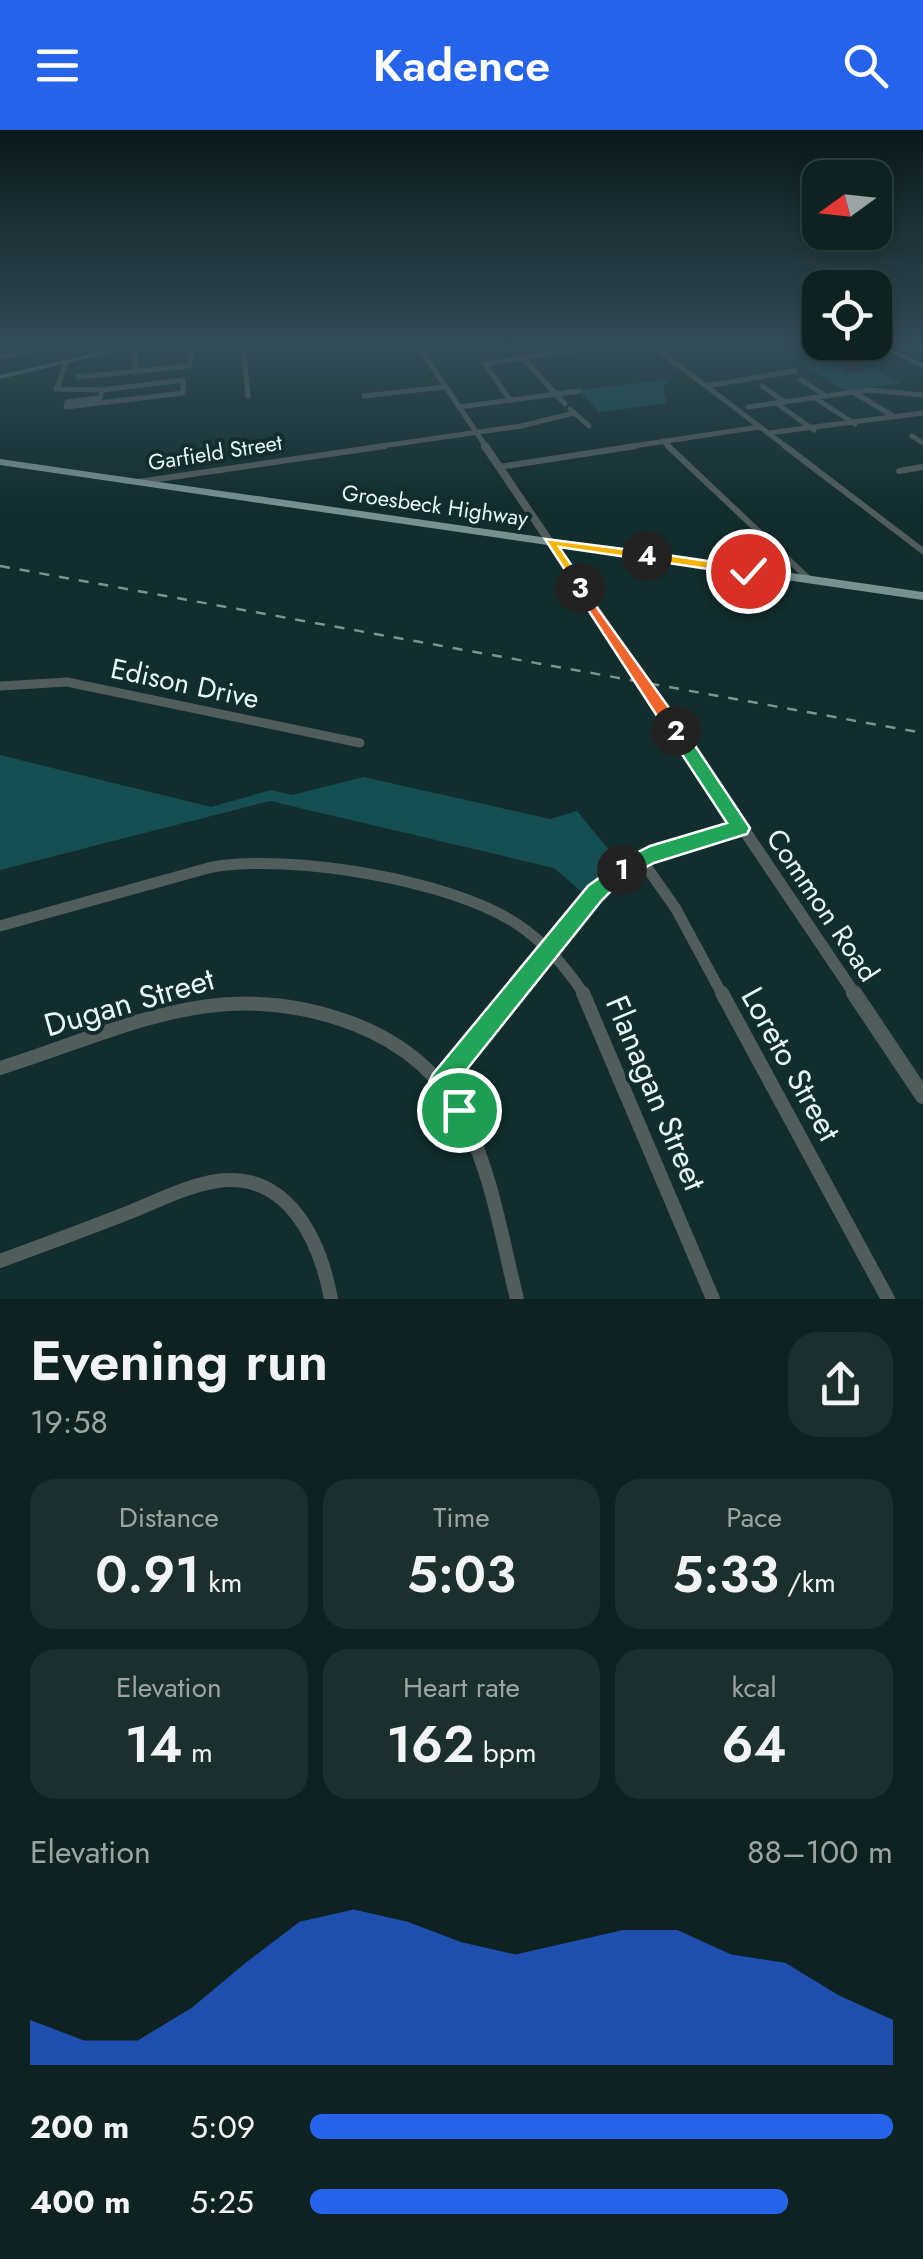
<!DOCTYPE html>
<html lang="en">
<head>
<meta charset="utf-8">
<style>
	:root { --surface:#0e2222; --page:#1c2f2f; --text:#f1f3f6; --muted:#9ba4a5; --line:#2e3f40; --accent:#2563eb }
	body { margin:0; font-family:Jost,sans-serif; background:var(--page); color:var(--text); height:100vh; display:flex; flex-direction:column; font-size:38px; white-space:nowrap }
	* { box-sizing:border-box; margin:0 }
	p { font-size:32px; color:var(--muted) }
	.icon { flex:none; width:55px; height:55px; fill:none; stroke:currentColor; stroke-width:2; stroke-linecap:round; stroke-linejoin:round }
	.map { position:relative; height:1169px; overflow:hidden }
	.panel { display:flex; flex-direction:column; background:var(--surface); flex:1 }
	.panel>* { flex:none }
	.needle { width:65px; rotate:255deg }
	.tools { position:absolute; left:802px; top:30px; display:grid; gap:20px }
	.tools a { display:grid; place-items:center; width:90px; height:90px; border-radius:20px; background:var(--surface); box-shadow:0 5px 15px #0003,0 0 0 2px var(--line); font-size:50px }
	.pin { position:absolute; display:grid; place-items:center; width:85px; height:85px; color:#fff; margin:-42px; border:5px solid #fff; border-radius:50%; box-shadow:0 2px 10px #0007 }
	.km { position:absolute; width:50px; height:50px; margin:-25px; border-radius:50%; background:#222; color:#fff; font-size:28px; line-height:50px; text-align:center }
	.round { display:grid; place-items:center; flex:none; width:105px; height:105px; border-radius:30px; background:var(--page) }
	.head { display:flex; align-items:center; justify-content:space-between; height:170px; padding:0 30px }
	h1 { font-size:55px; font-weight:600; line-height:75px }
	.stats { display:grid; grid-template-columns:repeat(3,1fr); gap:15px; height:170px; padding:10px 30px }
	.stats div { display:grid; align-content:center; border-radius:25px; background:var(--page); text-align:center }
	.stats b { font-size:50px; font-weight:600 }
	.stats small { font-size:28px; font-weight:400 }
	.stats p { font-size:28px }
	.chart { height:280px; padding:20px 30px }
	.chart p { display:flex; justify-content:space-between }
	.chart svg { width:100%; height:180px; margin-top:10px; fill:var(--accent); opacity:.7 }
	ul { padding:0 30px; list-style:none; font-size:32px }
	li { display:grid; grid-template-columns:160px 120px 1fr; align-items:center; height:75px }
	li i { height:25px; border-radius:12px; background:var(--accent) }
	header { display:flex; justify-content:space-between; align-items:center; height:130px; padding:0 30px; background:var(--accent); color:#fff; font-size:45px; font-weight:600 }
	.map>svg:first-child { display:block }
</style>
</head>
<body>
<header><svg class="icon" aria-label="menu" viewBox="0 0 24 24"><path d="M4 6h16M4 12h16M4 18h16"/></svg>Kadence<svg class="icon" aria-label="search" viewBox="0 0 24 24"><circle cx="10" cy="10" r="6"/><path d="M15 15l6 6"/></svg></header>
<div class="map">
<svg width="923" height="1169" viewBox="0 0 923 1169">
	<rect width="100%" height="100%" fill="#122d2e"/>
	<g fill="#164f51">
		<polygon points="826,229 848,242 873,238 901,253 844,261 800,232"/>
		<polygon points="670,249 663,256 667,273 599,282 578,260"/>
		<polygon points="0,625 211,677 271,660 292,665 364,647 550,689 577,681 618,731 583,763 554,738 270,671 0,740"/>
	</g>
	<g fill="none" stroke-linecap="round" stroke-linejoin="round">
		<g stroke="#515c5d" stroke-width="5">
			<polyline points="243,213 248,266"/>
			<polyline points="274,213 301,213"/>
			<polyline points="350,213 353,217"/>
			<polyline points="649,213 788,318"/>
			<polyline points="135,215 135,243"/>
			<polyline points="882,216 906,213"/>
			<polyline points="0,227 70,213"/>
			<polyline points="523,228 565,274"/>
			<polyline points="78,247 189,236 194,213"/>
			<polygon points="183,250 183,263 66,277 67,272 100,268 102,260"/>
			<polyline points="801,250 826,266"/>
			<polyline points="59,254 56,259 102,260"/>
			<polyline points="59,254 66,232"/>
			<polyline points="706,256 795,241"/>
			<polyline points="762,256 785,272"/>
			<polyline points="853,262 893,286"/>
			<polyline points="364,266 444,257"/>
			<polyline points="815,268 855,294"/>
			<polyline points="510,270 485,234 598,216"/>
			<polyline points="776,273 814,300"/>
			<polyline points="459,277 579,261"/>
			<polyline points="748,277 869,260 923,265"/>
			<polyline points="570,279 589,296"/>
			<polyline points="768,303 923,283"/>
			<polyline points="912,306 923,313"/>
			<polyline points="663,311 671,318"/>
			<polyline points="368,318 521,296 574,283"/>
			<polyline points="620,318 759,297"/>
		</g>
		<g stroke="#515c5d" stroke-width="6">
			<polyline points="668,316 810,450"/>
			<polyline points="785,316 923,421"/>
			<polyline points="499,337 636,316"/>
			<polyline points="899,341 923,337"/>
			<polyline points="138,352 385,316"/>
		</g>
		<polyline stroke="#515c5d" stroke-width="9" points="0,556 67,552 360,613"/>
		<g stroke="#515c5d" stroke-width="11">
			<polyline points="641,729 676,779 723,866"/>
			<path d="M0,796L212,737C290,724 449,749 517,794C544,812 567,838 585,866"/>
			<polyline points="513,866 612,747 649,726 740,697"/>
		</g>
		<g stroke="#515c5d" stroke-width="14">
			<polyline points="583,863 713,1169"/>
			<polyline points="722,863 888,1169"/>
			<path d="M0,938C127,898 220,843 354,894C403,913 442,945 466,993C493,1048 502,1110 517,1169"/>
			<polyline points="441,952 515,863"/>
			<path d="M0,1131C43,1115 87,1099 130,1082C158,1071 186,1056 217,1051C288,1041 320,1110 331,1169"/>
		</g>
		<polyline stroke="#515c5d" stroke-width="5" points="416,213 487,318"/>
		<polyline stroke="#515c5d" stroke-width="8" points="485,316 579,455"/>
		<polyline stroke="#515c5d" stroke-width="9" points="577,452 699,633"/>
		<polyline stroke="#515c5d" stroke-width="12" points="697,630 856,866"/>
		<polyline stroke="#515c5d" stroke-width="16" points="854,863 923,966"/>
		<g fill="#677a7a" fill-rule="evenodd">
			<polygon points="140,213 150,213 0,249 0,245"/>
			<polygon points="872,213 879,213 923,234 923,238"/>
		</g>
		<polygon fill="#789091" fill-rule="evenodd" points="0,329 923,462 923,470 0,335"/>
		<polyline stroke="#7d9393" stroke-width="2.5" stroke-dasharray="10 10" stroke-linecap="butt" points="0,436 923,603"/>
	</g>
	<linearGradient id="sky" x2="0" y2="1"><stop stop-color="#0a1919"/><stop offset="0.57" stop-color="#334c57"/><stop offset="1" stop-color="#334c57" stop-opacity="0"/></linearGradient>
	<rect width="923" height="376" fill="url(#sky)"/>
	<polygon fill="#22a559" stroke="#fff" stroke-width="2.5" points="622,731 632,740 602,770 456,953 472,980 468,988 459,992 450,988 429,952 433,944 588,756"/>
	<polygon fill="#22a559" stroke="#fff" stroke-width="2.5" points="676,594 682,596 750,698 747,704 654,733 622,750 612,740 615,734 650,716 727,693 670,606 668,601"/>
	<polygon fill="#f0652b" stroke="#fff" stroke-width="2.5" points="580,454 682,596 682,606 670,606 574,458"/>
	<polygon fill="#f5b400" stroke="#fff" stroke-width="2.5" points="545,409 647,422 653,426 647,430 559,417 587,458 580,463"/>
	<polygon fill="#f5b400" stroke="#fff" stroke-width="2.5" points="647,422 748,437 754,441 748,445 642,429"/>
	<g text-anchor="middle" stroke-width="8" stroke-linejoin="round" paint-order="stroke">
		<g font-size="22" fill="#e8f8f8" stroke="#122d2e">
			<text transform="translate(215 322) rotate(-9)" y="8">Garfield Street</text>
			<text transform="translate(435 375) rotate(8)" y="8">Groesbeck Highway</text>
		</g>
		<g font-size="28" fill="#e8f8f8" stroke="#122d2e">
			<text transform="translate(185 553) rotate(12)" y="10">Edison Drive</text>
			<text transform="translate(823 775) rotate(56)" y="10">Common Road</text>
		</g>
		<g font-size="32" fill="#e8f8f8" stroke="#122d2e">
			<text transform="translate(129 872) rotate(-16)" y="11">Dugan Street</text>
			<text transform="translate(791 934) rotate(61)" y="11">Loreto Street</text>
			<text transform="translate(656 963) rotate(67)" y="11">Flanagan Street</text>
		</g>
	</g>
</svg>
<div class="tools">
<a><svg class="needle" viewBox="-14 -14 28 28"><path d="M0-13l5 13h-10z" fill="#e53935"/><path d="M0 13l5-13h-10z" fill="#9ba4a5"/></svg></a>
<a><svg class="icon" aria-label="locate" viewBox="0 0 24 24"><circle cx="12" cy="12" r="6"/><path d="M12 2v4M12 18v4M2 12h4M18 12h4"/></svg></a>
</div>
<div class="pin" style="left:459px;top:980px;background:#1e9e55"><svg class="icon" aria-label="arrive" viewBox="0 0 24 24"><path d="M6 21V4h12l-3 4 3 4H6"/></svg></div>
<div class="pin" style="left:748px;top:441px;background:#d93025"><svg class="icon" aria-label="check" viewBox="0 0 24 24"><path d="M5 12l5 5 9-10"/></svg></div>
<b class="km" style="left:622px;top:740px">1</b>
<b class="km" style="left:676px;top:601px">2</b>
<b class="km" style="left:580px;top:458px">3</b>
<b class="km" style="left:647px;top:426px">4</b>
</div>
<section class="panel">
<div class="head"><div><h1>Evening run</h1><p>19:58</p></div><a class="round"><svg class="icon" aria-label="share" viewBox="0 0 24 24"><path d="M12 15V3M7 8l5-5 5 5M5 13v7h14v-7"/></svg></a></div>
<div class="stats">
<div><p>Distance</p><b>0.91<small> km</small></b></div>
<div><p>Time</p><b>5:03</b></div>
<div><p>Pace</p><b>5:33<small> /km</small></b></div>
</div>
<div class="stats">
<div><p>Elevation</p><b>14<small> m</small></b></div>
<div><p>Heart rate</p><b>162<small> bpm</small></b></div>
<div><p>kcal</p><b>64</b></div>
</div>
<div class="chart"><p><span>Elevation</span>88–100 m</p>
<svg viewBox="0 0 160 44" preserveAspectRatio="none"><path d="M0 44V33L10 38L20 38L30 30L40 19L50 9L60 6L70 9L80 14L90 17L100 14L110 11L120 11L130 17L140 19L150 27L160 33V44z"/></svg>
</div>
<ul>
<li><b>200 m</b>5:09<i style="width:100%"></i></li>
<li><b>400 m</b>5:25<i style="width:82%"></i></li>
</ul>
</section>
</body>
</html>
